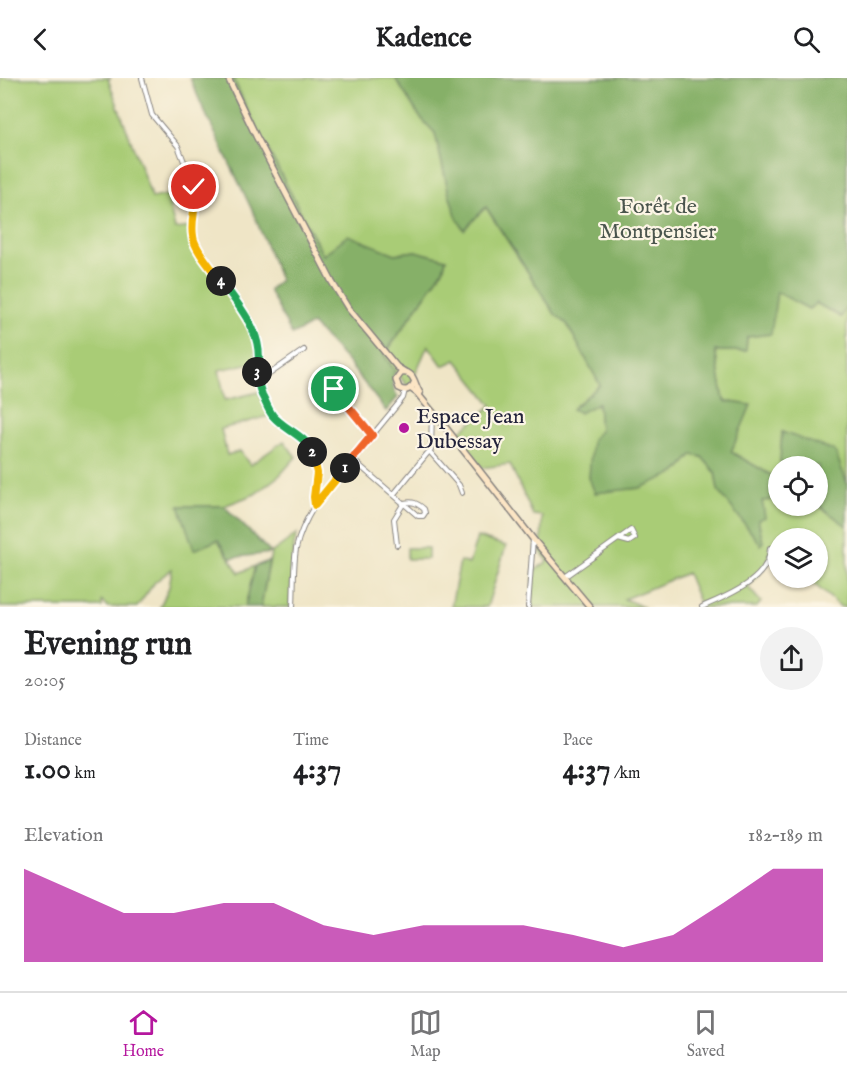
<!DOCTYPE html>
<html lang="en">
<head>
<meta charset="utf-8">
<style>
	:root { --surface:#fff; --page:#f2f2f2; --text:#202124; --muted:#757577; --line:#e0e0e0; --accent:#b5179e }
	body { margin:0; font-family:"IM FELL English",serif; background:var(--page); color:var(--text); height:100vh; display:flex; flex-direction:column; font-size:22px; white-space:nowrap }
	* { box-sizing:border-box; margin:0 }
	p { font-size:20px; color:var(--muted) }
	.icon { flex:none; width:33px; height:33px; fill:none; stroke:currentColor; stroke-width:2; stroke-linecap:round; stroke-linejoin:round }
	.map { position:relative; height:529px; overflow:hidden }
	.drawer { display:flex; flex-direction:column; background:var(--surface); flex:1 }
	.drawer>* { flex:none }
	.buttons { position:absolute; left:768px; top:378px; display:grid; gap:12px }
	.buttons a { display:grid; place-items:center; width:60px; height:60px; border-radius:50%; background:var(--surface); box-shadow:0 2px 4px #0004; font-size:30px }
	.pin { position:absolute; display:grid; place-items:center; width:51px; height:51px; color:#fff; margin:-26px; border:3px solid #fff; border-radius:50%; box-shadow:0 2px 6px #0007 }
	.km { position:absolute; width:30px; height:30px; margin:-15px; border-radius:50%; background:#222; color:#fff; font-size:16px; line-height:30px; text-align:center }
	.round { display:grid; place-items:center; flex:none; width:63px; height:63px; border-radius:32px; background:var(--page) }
	.headline { display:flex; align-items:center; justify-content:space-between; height:102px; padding:0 24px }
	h1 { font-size:33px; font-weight:800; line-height:45px }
	.metrics { display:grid; grid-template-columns:repeat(3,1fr); gap:9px; height:102px; padding:6px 24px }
	.metrics div { display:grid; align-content:center }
	.metrics b { font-size:30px; font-weight:800 }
	.metrics small { font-size:16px; font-weight:400 }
	.metrics p { font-size:16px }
	.chart { height:168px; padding:12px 24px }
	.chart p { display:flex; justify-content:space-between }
	.chart svg { width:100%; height:108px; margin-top:6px; fill:var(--accent); opacity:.7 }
	header { display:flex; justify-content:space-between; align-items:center; height:78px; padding:0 24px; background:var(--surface); font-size:27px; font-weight:800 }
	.menu { display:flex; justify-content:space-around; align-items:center; height:84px; border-top:2px solid var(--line); background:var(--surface); font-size:16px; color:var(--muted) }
	.menu a { display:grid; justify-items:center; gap:3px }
	.menu .on { color:var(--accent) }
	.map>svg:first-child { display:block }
</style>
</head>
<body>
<header><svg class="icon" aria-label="back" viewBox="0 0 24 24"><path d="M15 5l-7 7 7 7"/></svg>Kadence<svg class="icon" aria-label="search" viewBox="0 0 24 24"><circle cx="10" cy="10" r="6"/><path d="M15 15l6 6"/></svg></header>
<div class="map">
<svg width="847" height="529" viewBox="0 0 847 529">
	<rect width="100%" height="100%" fill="#fcf5e5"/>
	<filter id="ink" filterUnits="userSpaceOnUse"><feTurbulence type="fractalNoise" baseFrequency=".0167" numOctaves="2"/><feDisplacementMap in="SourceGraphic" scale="12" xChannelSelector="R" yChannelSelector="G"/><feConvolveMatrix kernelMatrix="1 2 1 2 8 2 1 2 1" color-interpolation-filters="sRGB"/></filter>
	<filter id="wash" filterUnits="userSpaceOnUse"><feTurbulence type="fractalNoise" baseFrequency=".008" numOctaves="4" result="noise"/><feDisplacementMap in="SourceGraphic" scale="24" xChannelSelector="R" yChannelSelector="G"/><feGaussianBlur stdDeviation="1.35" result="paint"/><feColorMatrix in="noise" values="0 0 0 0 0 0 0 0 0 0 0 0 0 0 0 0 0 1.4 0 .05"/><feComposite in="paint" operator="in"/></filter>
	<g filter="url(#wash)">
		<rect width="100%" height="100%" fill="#efe5c6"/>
		<g fill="#a9cc76" stroke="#667758" stroke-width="1.5">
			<path d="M0,0H111L108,1L152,120L167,117L175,151L191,149L190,159L194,170C212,195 249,237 256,265C257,272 256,278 256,284L219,292L225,322L259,314L269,338L221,351L227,377L240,373L250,387L284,363L296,379L280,397L255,416L224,428H179L218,462L239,495L255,488L245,529H160L169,509L172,491L155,504L137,529H108L102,523V529H0Z"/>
			<path d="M233,0H395L420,39L435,55L449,116L463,151L485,128L555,236L567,246L600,307L572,331L598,324L600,353L677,394L692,377L702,379L715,394L718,412L763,464L758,442L762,422H772L778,406V428L818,427L847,448V529H841L807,500H818V460H778V476L773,472C767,487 760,498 748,509L761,524L757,529H701L687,495L624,521L644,529H531L534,493L548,483L541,474L542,438L533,437L510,386L482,390L456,357L492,327L456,282L443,288L428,267L409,310L395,293L384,278L443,192L446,181L415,173L395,176L348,158L323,177L250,37Z"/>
			<polygon points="777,214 809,231 816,225 840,239 847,228 847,405 782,354 780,384 788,388 778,388 778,401 731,374 750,327 724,323 715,273 746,273 747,259"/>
			<polygon points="297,456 294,467 290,529 261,529 271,475"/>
			<polygon points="477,459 506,468 487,529 451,529 460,483 469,486"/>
			<rect x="407" y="470" width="21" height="11"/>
		</g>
		<g fill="#86b067" stroke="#546951" stroke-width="1.5">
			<path d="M190,0H233L250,37L323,177L348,157L395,176L415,173L446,181L443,192L384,277L395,293C392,304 392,310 398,319L386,333L347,283L312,246L292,257L269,212L280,202L253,134L202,28Z"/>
			<polygon points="395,0 847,0 847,228 841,239 816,225 809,231 777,214 771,256 747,259 746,273 715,273 724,323 751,327 731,374 778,401 778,406 772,422 762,423 765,439 758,442 763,465 761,467 718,412 715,394 702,379 692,377 677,394 640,410 595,415 589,400 592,361 600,353 598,325 580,335 572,331 600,307 567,246 555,236 486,129 464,152 457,140 449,116 435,55 420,39"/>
			<polygon points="782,354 835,373 847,405 847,448 818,427 818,388 788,388 780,384"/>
			<polygon points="179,428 224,428 271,475 230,480 218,462 194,472"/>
			<polygon points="269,483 261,529 245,529 255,488"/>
		</g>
	</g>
	<g filter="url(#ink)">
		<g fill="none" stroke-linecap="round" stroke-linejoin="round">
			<defs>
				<g id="street">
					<polyline points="142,0 152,37 178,68 194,109 196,119 192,156 194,163 245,236 252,249 257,261 260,273 257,300 269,333 276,341 305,363 310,369 313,377 317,395 314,419 315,427"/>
					<polyline points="258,304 304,272"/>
					<polyline points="334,311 372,357"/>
					<polyline points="430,374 459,407 462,415"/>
					<path d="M352,381L418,438H423L425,435L424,431C417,425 413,423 404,425"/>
					<polyline points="394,416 431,371 432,335"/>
					<polyline points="397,467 394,441 404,425"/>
					<polyline points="565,499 614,464 631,452 635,460 629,464 618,461"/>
					<path d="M293,529C294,510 293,490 296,471C299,456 307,440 315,427L403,320L405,312"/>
					<polyline points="528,529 533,461"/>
					<path d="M702,529C726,518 770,502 770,470"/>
				</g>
				<g id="secondary">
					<polyline points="228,0 256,58 332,204 348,230 397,289 405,294"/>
					<path d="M414,305C411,312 405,314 399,310L396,302L401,295C415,292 414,307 420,315"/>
					<polyline points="410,310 417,315 446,350 533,461 590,529"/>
				</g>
			</defs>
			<use href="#street" stroke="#888480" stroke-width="6"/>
			<use href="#secondary" stroke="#888480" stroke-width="8"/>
			<use href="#street" stroke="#fff" stroke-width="4"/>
			<use href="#secondary" stroke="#fce5c4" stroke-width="5"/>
		</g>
	</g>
	<g fill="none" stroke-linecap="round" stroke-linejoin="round" filter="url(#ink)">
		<defs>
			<polyline id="split-1" points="334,311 372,357 345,390"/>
			<polyline id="split-2" points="312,374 317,395 314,419 315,427 345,390"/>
			<path id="split-3" d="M257,294C257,302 259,309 262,317C266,324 268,332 273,338C285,352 305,357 312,374"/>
			<path id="split-4" d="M221,203C241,231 266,257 257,294"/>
			<path id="split-5" d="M194,109C198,127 190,141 193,158C194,171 213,192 221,203"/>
		</defs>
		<use href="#split-1" stroke="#fff" stroke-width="12"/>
		<use href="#split-2" stroke="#fff" stroke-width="12"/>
		<use href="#split-3" stroke="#fff" stroke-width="12"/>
		<use href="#split-4" stroke="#fff" stroke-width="12"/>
		<use href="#split-5" stroke="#fff" stroke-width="12"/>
		<use href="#split-1" stroke="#f0652b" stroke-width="8"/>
		<use href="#split-2" stroke="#f5b400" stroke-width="8"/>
		<use href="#split-3" stroke="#22a559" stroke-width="8"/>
		<use href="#split-4" stroke="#22a559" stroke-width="8"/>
		<use href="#split-5" stroke="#f5b400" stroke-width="8"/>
	</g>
	<circle fill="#b5179e" stroke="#fcf5e5" stroke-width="2" cx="404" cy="350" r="6"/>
	<g text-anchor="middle" stroke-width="4.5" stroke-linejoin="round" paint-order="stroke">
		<g font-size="22" fill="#4a554d" stroke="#fcf5e5">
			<text x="658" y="135">Forêt de<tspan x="658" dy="25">Montpensier</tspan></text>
		</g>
		<g font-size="22" fill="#22223b" stroke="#fcf5e5" text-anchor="start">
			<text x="416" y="345">Espace Jean<tspan x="416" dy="25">Dubessay</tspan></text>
		</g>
	</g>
</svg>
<div class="buttons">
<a><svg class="icon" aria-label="locate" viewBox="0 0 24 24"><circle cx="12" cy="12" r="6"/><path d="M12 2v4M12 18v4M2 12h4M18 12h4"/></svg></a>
<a><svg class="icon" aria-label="layers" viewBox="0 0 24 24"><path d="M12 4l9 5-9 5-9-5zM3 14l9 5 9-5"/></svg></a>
</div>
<div class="pin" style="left:334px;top:311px;background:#1e9e55"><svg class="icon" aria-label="arrive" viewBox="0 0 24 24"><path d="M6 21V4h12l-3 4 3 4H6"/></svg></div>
<div class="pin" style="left:194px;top:109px;background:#d93025"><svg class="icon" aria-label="check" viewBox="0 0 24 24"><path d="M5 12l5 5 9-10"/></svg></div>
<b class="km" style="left:345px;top:390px">1</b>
<b class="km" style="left:312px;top:374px">2</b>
<b class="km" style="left:257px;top:294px">3</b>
<b class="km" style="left:221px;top:203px">4</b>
</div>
<section class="drawer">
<div class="headline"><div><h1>Evening run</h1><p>20:05</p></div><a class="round"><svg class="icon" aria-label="share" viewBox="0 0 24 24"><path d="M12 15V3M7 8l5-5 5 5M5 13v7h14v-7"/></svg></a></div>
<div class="metrics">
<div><p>Distance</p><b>1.00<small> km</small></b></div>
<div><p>Time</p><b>4:37</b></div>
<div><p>Pace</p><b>4:37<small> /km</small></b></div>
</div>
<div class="chart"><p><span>Elevation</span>182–189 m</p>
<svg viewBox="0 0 160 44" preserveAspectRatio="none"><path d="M0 44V6L10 15L20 24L30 24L40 20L50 20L60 29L70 33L80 29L90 29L100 29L110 33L120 38L130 33L140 20L150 6L160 6V44z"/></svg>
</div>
</section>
<nav class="menu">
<a class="on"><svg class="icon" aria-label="home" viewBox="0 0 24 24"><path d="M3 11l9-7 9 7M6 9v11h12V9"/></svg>Home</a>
<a><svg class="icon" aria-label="map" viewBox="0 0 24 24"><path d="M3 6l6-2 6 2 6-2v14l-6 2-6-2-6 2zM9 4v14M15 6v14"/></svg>Map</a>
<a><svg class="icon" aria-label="saved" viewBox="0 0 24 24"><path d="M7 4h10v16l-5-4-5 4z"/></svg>Saved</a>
</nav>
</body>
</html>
